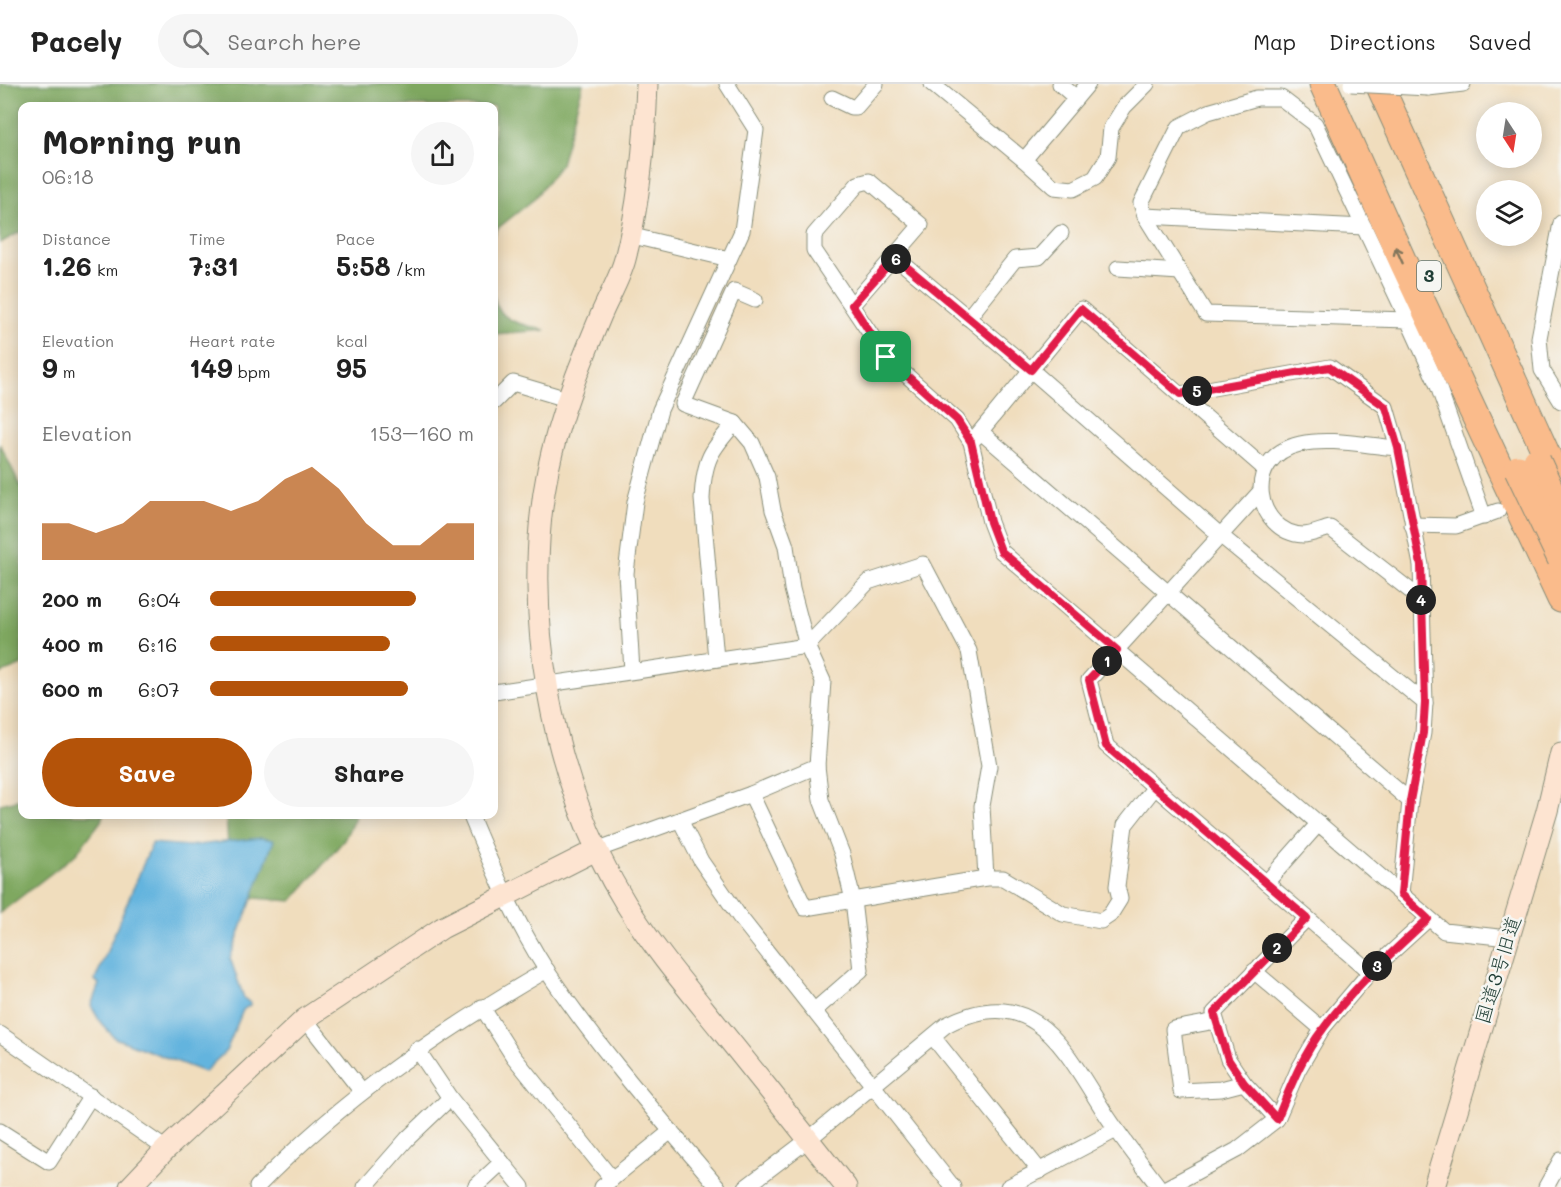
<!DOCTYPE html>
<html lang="en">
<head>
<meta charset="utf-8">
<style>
	:root { --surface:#fff; --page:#f6f6f6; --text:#222; --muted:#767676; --line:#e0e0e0; --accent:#b45309 }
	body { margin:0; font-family:Mali,"Klee One",sans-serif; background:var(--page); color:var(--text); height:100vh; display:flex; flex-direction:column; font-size:22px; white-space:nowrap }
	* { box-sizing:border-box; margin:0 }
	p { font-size:20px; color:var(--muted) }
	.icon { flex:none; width:33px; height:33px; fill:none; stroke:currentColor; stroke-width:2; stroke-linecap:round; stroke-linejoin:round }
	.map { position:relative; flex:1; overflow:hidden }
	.panel { position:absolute; left:18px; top:18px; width:480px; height:717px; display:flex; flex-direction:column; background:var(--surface); border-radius:12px; box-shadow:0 3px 15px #0003 }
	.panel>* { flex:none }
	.needle { width:39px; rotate:168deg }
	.controls { position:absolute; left:1476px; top:18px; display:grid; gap:12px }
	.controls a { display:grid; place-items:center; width:66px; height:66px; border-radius:50%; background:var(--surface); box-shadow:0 3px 15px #0003; font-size:30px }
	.pin { position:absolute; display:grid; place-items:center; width:51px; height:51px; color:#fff; margin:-26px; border-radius:12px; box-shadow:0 3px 9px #0006 }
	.km { position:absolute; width:30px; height:30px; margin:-15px; border-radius:50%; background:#222; color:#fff; font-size:16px; line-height:30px; text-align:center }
	.round { display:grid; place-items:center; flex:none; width:63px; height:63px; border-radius:32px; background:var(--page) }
	.overview { display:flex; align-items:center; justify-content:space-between; height:102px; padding:0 24px }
	h1 { font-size:33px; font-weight:700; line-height:45px }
	.stats { display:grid; grid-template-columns:repeat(3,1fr); gap:9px; height:102px; padding:6px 24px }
	.stats div { display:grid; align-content:center }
	.stats b { font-size:26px; font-weight:700 }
	.stats small { font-size:16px; font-weight:400 }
	.stats p { font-size:16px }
	.chart { height:168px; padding:12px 24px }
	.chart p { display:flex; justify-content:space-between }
	.chart svg { width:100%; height:108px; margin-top:6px; fill:var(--accent); opacity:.7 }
	.cta { display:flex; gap:12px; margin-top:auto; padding:12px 24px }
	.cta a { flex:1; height:69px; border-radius:36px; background:var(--accent); color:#fff; font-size:24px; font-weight:700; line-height:69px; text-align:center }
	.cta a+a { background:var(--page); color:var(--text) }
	ul { padding:0 24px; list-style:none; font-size:20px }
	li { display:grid; grid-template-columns:96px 72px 1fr; align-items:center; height:45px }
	li i { height:15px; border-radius:8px; background:var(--accent) }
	header { display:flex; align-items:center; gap:36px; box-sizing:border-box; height:84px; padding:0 30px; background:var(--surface); border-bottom:2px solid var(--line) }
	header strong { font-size:28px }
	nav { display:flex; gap:33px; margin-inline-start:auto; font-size:21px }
	.search { width:420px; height:54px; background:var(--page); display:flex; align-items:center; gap:15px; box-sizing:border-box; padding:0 21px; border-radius:33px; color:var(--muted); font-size:22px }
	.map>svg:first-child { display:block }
</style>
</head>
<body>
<header>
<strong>Pacely</strong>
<div class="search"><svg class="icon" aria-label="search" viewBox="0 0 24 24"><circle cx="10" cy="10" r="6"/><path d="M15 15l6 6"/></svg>Search here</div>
<nav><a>Map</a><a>Directions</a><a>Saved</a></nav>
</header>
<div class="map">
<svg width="1561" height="1103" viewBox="0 0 1561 1103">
	<rect width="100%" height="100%" fill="#f6f6f2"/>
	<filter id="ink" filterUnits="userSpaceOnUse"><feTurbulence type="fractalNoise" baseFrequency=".0167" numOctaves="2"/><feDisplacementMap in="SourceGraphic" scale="12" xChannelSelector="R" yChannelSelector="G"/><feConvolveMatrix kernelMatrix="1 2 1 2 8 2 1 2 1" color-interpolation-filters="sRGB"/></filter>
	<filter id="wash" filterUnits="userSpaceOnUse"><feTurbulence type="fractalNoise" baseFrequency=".008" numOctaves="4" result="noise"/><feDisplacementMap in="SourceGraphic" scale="24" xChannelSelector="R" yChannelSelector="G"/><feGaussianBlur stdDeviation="1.35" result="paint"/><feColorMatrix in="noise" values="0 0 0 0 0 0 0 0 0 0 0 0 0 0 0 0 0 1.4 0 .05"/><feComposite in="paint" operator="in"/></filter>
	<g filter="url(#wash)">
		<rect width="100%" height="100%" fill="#f0ddbd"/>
		<g fill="#7fa860" stroke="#4f724a" stroke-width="1.5">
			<polygon points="0,0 583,0 561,80 533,116 498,144 494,151 494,22 22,22 22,147 0,159"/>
			<path d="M494,213C499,239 524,241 546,246L494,250Z"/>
			<polygon points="0,360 22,405 22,581 0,590"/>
			<polygon points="22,715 22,730 103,731 101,737 76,770 0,829 0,720"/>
			<polygon points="226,731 356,731 344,756 292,817 243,813 229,778"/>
		</g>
		<polygon fill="#63b4de" stroke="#417889" stroke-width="1.5" points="261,754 274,756 230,874 244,914 251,920 243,926 226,967 204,988 115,954 101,939 91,922 99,900 95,896 152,759 188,762"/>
	</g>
	<g filter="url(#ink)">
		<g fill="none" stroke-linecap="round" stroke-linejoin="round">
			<defs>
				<g id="street">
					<polyline points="932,0 1024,76 1088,0"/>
					<polyline points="1060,0 1076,14"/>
					<polyline points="1428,4 1463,0"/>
					<polyline points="832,14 851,23 856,23 876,0"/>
					<polyline points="1024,76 1054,103 1073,105 1095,94 1108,73 1111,44 1124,23 1147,0"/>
					<polyline points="1145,132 1364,143"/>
					<polyline points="1561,139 1539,254 1542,286 1561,317"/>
					<polyline points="629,151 729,175"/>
					<polyline points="895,173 1031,286 1220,451 1425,619"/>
					<polyline points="1118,184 1180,188"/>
					<polyline points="755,216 734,207 683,320 735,339 752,359 767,393 773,426 786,462 792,505 807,562 823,597 817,682 821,716 842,770 853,816 861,886 815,926"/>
					<polyline points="852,221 921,141 869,97 858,100 814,151 814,166 886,273 957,336 971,358 990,438 1001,467 1444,847 1508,854"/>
					<polyline points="968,234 1015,175 1039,173 1061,149"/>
					<polyline points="1408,236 1315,40 1281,14 1257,14 1208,28 1179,43 1141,119 1145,132 1206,230 1408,236 1438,302 1484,433"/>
					<polyline points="1180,310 1330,283 1386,323 1398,364 1421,481 1425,619 1423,649 1410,717 1401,810"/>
					<polyline points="494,318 513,299 567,315"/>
					<polyline points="981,348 1410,717"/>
					<polyline points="975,354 1081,225 1264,384"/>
					<path d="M1398,364C1367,362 1331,353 1300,360C1240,374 1256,449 1303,451C1311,451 1322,446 1330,444L1421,515"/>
					<polyline points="1260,408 1089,596 1106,661 1370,888"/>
					<polyline points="1412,441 1456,442 1498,427"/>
					<path d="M716,575L702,415C704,376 710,367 735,339"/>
					<polyline points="632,587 626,489 635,418 660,326 742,147 756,46 727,0"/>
					<polyline points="494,608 807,562 868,498 923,480 969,567 989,682 982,722 986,794 805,824 751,710"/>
					<path d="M470,730C492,783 516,839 547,887C596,961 661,1035 718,1103"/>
					<polyline points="680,736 701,777 739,832 953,1103"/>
					<polyline points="596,766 751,710 817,682"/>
					<polyline points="986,794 1003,794 1063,830 1101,837 1110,831 1120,815 1117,802 1125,741 1155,703"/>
					<polyline points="1266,799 1319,739"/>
					<polyline points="1254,887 1322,945"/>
					<polyline points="482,923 513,972 612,1095"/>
					<polyline points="305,935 362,1008"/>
					<polyline points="1216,937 1173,945 1181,1007 1221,1005 1244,999"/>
					<polyline points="0,950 166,1065"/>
					<polyline points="933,953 1040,1087"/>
					<polyline points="417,965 450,1014 522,1103"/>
					<polyline points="1277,1035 1244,999 1228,975 1214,929 1307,834"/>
					<polyline points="0,1047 49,1078 91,1012"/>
					<path d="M257,1103C342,1015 441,947 547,886"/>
					<polyline points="365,1103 407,1055 450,1014"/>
					<polyline points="475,1103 502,1078"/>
					<polyline points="602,1103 671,1047"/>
					<path d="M746,1103L809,1055L946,941C1034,896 1064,965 1105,1029C1122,1055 1141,1079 1159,1103"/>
					<polyline points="1008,1103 1116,1046"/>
					<polyline points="1168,1103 1237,1066 1277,1035 1298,986 1322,945 1370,888 1428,835"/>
					<polyline points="1546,1103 1561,1076"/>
				</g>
				<g id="secondary">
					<path d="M647,0C645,58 640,118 625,175C620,194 609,212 601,231C580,281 559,332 548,386C520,524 551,700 626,820C654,865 688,905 721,946C763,998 805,1051 846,1103"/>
					<polyline points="130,1103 166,1065 305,935 442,844 596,766"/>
					<polyline points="1434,1103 1547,727 1561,669"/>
				</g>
				<g id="highway">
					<polyline points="1323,0 1404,180 1561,515"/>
					<polyline points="1379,0 1559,398"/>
				</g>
			</defs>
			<use href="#street" stroke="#888d78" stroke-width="17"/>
			<use href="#secondary" stroke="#888d78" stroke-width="23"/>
			<use href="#highway" stroke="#888d78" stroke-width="29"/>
			<use href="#street" stroke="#fff" stroke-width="15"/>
			<use href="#secondary" stroke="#fde4d1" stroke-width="21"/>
			<use href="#highway" stroke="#fabb8b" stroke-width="27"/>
			<defs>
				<polyline id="street-bridge" points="1351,0 1428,4"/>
				<g id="highway-bridge">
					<polyline points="1537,377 1561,430"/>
					<polyline points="1518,385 1561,475"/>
				</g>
			</defs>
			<use href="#street-bridge" stroke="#888d78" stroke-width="17" stroke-linecap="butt"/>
			<use href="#highway-bridge" stroke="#888d78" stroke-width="29" stroke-linecap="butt"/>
			<use href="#street-bridge" stroke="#fff" stroke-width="15"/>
			<use href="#highway-bridge" stroke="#fabb8b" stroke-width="27"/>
		</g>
		<defs><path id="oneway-shaft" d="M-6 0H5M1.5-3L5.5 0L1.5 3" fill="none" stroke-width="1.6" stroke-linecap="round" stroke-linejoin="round" transform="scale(1.5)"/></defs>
		<use stroke="#82765b" href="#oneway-shaft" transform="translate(1399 171) rotate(-114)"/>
	</g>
	<g fill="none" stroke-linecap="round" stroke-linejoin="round" filter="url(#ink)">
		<defs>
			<path id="route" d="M895,173L1031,286L1081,225L1180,310L1329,283L1386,323L1398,364L1421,481L1425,619L1423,649L1410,717L1401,810L1428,835C1391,869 1353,904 1323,945C1302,972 1290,1004 1277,1035L1244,999L1228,975L1214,929L1307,834L1106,662L1089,596L1117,566L1001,467L990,438L971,358L957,336L886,273L852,221Z"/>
		</defs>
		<use href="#route" stroke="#fff" stroke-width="12"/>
		<use href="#route" stroke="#e11d48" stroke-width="8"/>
	</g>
	<g text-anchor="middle" stroke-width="5" stroke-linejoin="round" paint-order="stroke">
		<rect fill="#f6f6f2" stroke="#60746d" stroke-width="1.5" x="1417" y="177" width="24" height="30" rx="4.5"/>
		<g font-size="18" font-weight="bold" fill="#1f3d34">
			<text x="1429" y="198">3</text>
		</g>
		<g font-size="20" fill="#1f3d34" stroke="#f6f6f2">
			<text transform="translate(1498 886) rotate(-73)" y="7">国道3号旧道</text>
		</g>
	</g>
</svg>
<div class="controls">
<a><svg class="needle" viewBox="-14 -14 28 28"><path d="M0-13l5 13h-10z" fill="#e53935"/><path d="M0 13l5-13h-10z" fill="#767676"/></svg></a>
<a><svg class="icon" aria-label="layers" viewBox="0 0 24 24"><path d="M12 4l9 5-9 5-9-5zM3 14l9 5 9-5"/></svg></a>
</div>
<div class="pin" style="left:886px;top:273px;background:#1e9e55"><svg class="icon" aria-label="arrive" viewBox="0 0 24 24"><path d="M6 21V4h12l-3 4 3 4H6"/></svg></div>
<b class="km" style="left:1107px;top:577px">1</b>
<b class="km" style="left:1277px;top:864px">2</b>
<b class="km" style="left:1377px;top:882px">3</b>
<b class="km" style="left:1421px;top:516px">4</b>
<b class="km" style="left:1197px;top:307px">5</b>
<b class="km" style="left:896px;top:175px">6</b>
<section class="panel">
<div class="overview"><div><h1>Morning run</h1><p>06:18</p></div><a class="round"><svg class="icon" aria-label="share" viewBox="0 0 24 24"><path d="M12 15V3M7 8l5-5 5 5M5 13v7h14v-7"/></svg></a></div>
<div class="stats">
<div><p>Distance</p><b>1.26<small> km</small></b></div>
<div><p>Time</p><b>7:31</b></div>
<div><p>Pace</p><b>5:58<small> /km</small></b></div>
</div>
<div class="stats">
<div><p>Elevation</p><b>9<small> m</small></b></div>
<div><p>Heart rate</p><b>149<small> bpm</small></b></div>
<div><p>kcal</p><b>95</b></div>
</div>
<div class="chart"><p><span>Elevation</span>153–160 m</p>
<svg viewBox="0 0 160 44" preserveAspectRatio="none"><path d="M0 44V29L10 29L20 33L30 29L40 20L50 20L60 20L70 24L80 20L90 11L100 6L110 15L120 29L130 38L140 38L150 29L160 29V44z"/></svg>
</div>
<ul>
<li><b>200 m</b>6:04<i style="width:78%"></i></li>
<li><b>400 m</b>6:16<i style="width:68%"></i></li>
<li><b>600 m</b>6:07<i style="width:75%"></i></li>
</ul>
<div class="cta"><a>Save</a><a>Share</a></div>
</section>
</div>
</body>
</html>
